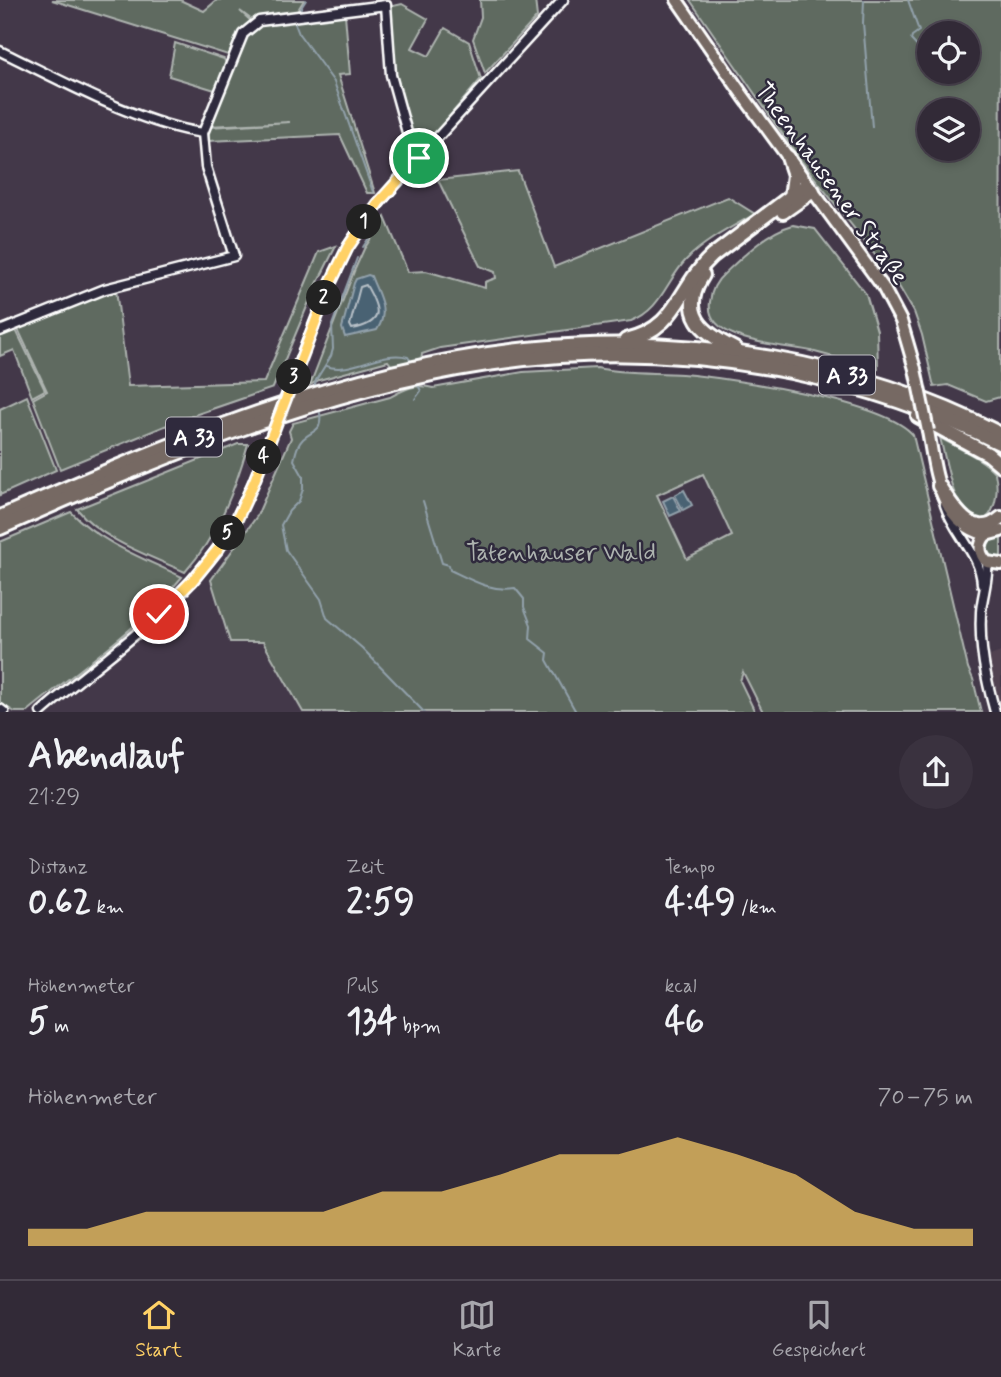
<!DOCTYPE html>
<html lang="de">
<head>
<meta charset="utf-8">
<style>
	:root { --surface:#322a37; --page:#3a323f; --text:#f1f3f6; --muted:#a8a7ad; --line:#4d4652; --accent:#ffd166 }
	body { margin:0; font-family:Mynerve,sans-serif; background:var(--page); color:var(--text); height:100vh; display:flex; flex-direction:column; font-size:26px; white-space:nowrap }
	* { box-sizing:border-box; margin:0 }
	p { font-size:23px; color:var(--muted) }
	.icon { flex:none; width:38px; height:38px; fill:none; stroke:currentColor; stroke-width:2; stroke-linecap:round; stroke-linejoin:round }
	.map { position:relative; height:712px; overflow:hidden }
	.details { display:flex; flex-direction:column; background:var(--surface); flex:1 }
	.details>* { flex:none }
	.fabs { position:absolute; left:917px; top:21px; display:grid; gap:14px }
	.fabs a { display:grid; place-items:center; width:63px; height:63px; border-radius:50%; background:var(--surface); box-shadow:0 4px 10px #0003,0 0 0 2px var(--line); font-size:35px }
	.pin { position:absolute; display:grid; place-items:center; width:60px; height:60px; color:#fff; margin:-30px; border:4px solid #fff; border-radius:50%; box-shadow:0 2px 7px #0007 }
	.km { position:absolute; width:35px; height:35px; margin:-18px; border-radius:50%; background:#222; color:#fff; font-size:19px; line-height:35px; text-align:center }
	.round { display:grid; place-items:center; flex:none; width:74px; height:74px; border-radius:37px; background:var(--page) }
	.headline { display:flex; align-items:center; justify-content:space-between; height:119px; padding:0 28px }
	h1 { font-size:38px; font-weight:800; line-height:52px }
	.metrics { display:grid; grid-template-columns:repeat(3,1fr); gap:10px; height:119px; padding:7px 28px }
	.metrics div { display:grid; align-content:center }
	.metrics b { font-size:35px; font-weight:800 }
	.metrics small { font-size:19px; font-weight:400 }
	.metrics p { font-size:19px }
	.chart { height:196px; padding:14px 28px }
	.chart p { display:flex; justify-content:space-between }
	.chart svg { width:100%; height:126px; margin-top:7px; fill:var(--accent); opacity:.7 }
	.dock { display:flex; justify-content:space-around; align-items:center; height:98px; border-top:2px solid var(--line); background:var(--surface); font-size:19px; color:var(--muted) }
	.dock a { display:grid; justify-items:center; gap:4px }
	.dock .on { color:var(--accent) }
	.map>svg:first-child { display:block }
</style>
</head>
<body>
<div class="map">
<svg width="1001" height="712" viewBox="0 0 1001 712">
	<rect width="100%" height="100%" fill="#433849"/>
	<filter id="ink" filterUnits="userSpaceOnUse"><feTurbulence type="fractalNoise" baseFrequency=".0143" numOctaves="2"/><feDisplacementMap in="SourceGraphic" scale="14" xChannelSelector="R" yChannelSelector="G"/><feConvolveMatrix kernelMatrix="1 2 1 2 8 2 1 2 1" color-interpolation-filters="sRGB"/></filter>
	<g filter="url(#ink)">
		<polygon fill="#514251" points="1001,652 1001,712 989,672 990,656"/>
		<g fill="#5e6a60" stroke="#aeb4b0" stroke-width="2" fill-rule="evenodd">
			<polygon points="52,0 180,0 204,11 217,0 304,0 296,13 267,15 252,20 240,11 252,22 232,53 228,55"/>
			<polygon points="480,0 535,0 537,17 485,73 473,39 481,17"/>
			<path d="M690,0H1001L1000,397L986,401L948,385L934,387L922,335L914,312L897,283L799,158ZM968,33V72H929V33ZM968,110V149H929V110Z"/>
			<polygon points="402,4 428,19 412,48 429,56 445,28 469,42 481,79 420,151 414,149 393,74 389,7"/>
			<path d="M345,14L350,74L338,75L375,193H367L340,135L208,141L209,127L290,122L208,126C218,102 238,36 258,24C275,15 325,16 345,14Z"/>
			<polygon points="175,43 224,59 227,65 215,90 169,76"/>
			<path d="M518,171L554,267L728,197L755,214C732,227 704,241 686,260C666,281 661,310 631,321L440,348L422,354L421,360L392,366L388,361L319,380L310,385L355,269L364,249L385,217L408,272L426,271L485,288V282L496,278L495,272L480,266L438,180Z"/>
			<path d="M793,225L815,229L866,294L877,331L878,369C856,363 834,357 811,351C785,345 704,343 710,302C711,292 716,281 724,274C743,256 767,232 793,225Z"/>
			<polygon points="336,246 314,290 273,388 177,421 60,469 33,399 47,391 17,327 116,289 128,386 264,382 319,252"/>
			<polygon points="16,330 45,390 32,397 14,350 0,356 0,336"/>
			<path d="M597,368C625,374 654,372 682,374C729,378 886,401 913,435L968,668L973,679L981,712H763L743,672L740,681L755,712H303L263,642H230L211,580L257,516L291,438L289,431L293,423L390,397C405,389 416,383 433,388L523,372ZM703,474L732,536L687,559L657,495Z"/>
			<polygon points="27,396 56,470 0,495 0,409"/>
			<path d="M940,438C957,448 983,458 995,473C1001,498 990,535 967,514C951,500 946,458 940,438Z"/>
			<path d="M238,444H248C235,490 218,535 185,572C148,555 103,541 77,509Z"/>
			<path d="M71,512C101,543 143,558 182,577C139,629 79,669 27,712H15L0,703V542Z"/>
			<path d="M996,536L1001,537V559C984,560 980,542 996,536Z"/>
		</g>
		<g fill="#4a6273" stroke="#92a1ab" stroke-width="2">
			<path d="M368,275L371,276C378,295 390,311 377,330L345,337L342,328L354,283L356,279Z"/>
			<polygon points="684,490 692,505 683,510 675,495"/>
			<polygon points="673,496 681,511 670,516 663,501"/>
		</g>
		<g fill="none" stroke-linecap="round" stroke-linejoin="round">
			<path stroke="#b7c0c7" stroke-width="2" d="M366,285C380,309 385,323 352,329L350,325L360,287Z"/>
			<g stroke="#92a1ab" stroke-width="2">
				<polyline points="864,0 863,23 872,127"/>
				<polyline points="908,0 919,31 912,36 911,40 923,53"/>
				<polyline points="299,11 306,0"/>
				<polyline points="294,21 299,34 334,82 373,192"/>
				<polyline points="363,247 382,218"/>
				<path d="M326,366C352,375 381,349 408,357L412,363"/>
				<polyline points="314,388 316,380 331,356 333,349 332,325 357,258"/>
				<polyline points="415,399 421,391 417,383"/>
				<path d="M320,413C322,433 315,428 303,439C297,445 296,452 294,460L303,476V489L299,501L289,511L281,525L286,550L321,599L327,618L362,648L424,712"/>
				<path d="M423,501L442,563L449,565L450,570C471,580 491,592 515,588L524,599V607L531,625L530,639L548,653L547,660L576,712"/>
			</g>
			<defs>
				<g id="minor">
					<path d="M0,51C59,79 138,124 203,133L243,34L259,21L386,5L391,75L411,147L419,158"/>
					<polyline points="0,331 105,289 234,256 206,167 203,133"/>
					<polyline points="289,388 330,284 348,247 364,222 396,183 563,0"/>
					<path d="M945,505C954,533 981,555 982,584"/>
					<path d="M987,562C989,579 982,595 981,612C979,647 986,679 995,712"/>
					<polyline points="0,709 4,712"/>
					<path d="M41,712C101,659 175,613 220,545C243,511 258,473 272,434"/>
				</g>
				<g id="major">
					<polyline points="677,0 744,97 883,287 901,321 915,369"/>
					<path d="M928,431C936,472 938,522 986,535"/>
					<path d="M1001,531L986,535C978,544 979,554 987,562L1001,564"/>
				</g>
				<g id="highway">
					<polyline points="788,157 794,175 791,197"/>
					<polyline points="783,212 813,191"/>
					<path d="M703,275C678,314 703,333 735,349"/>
					<path d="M626,340C679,328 677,288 712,256L807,184"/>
					<polyline points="918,416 988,454 1001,465"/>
					<path d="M939,486C953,506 972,543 1001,518"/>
					<path d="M0,517C168,444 344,368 528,349C689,333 856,360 1001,434"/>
					<path d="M0,528C177,450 365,369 560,356C638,351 715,357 791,372C864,387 935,411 1001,444"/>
				</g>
			</defs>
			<use href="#minor" stroke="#fff" stroke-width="13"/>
			<use href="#major" stroke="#fff" stroke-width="16"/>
			<use href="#highway" stroke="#fff" stroke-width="18"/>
			<use href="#minor" stroke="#2f2a3d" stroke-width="8"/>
			<use href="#major" stroke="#766964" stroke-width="10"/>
			<use href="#highway" stroke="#766964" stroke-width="12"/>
			<defs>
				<polyline id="minor-bridge" points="272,434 289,388"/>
				<polyline id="major-bridge" points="915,369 928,431"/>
			</defs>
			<use href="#minor-bridge" stroke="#fff" stroke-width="13" stroke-linecap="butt"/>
			<use href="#major-bridge" stroke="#fff" stroke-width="16" stroke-linecap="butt"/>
			<use href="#minor-bridge" stroke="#2f2a3d" stroke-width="8"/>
			<use href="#major-bridge" stroke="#766964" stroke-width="10"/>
		</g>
	</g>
	<g fill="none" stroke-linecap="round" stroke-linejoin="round" filter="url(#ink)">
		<defs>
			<polyline id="route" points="159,614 192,581 219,548 237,519 254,482 330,284 348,247 379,202 419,158"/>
		</defs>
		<use href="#route" stroke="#fff" stroke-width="14"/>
		<use href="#route" stroke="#ffd166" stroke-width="9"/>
	</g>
	<g text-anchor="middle" stroke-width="5" stroke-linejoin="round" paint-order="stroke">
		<g fill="#2f2a3d" stroke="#c1bfc5" stroke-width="2">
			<rect x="819" y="355.5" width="56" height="39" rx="5"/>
			<rect x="166" y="417.5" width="56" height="39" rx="5"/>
		</g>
		<g font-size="23" font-weight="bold" fill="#fff">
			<text x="847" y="383">A 33</text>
			<text x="194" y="445">A 33</text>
		</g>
		<g font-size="24" fill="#fff" stroke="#2f2a3d">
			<text transform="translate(832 183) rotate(54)" y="8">Theenhausener Straße</text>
		</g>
		<g font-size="24" fill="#aeb4b0" stroke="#2f2a3d">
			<text x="561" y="560">Tatenhauser Wald</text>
		</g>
	</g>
</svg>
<div class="fabs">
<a><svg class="icon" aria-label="locate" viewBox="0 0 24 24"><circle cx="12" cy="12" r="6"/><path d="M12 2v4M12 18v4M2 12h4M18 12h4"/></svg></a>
<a><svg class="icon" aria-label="layers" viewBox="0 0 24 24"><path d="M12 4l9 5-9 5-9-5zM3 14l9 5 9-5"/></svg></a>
</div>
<div class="pin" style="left:419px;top:158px;background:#1e9e55"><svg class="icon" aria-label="arrive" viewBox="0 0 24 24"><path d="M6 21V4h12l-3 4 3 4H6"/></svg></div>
<div class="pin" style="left:159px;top:614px;background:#d93025"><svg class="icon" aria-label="check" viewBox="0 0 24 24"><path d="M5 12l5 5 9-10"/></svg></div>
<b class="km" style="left:364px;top:222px">1</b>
<b class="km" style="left:324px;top:298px">2</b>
<b class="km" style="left:294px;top:377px">3</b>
<b class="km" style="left:264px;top:457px">4</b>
<b class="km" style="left:228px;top:533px">5</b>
</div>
<section class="details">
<div class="headline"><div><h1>Abendlauf</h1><p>21:29</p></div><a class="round"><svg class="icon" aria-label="share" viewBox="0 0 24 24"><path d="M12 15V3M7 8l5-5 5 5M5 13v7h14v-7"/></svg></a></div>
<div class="metrics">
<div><p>Distanz</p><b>0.62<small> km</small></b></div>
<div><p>Zeit</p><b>2:59</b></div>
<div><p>Tempo</p><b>4:49<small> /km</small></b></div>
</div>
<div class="metrics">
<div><p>Höhenmeter</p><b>5<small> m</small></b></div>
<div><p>Puls</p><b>134<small> bpm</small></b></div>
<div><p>kcal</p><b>46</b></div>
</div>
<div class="chart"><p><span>Höhenmeter</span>70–75 m</p>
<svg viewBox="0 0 160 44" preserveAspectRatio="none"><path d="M0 44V38L10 38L20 32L30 32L40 32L50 32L60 25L70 25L80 19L90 12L100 12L110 6L120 12L130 19L140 32L150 38L160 38V44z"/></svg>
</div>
</section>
<nav class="dock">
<a class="on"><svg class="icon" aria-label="home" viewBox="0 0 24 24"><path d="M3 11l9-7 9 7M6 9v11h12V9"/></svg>Start</a>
<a><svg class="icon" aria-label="map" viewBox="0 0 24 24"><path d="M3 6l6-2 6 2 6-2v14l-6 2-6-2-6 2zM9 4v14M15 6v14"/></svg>Karte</a>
<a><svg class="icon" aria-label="saved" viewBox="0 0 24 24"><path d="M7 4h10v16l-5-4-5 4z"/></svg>Gespeichert</a>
</nav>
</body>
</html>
